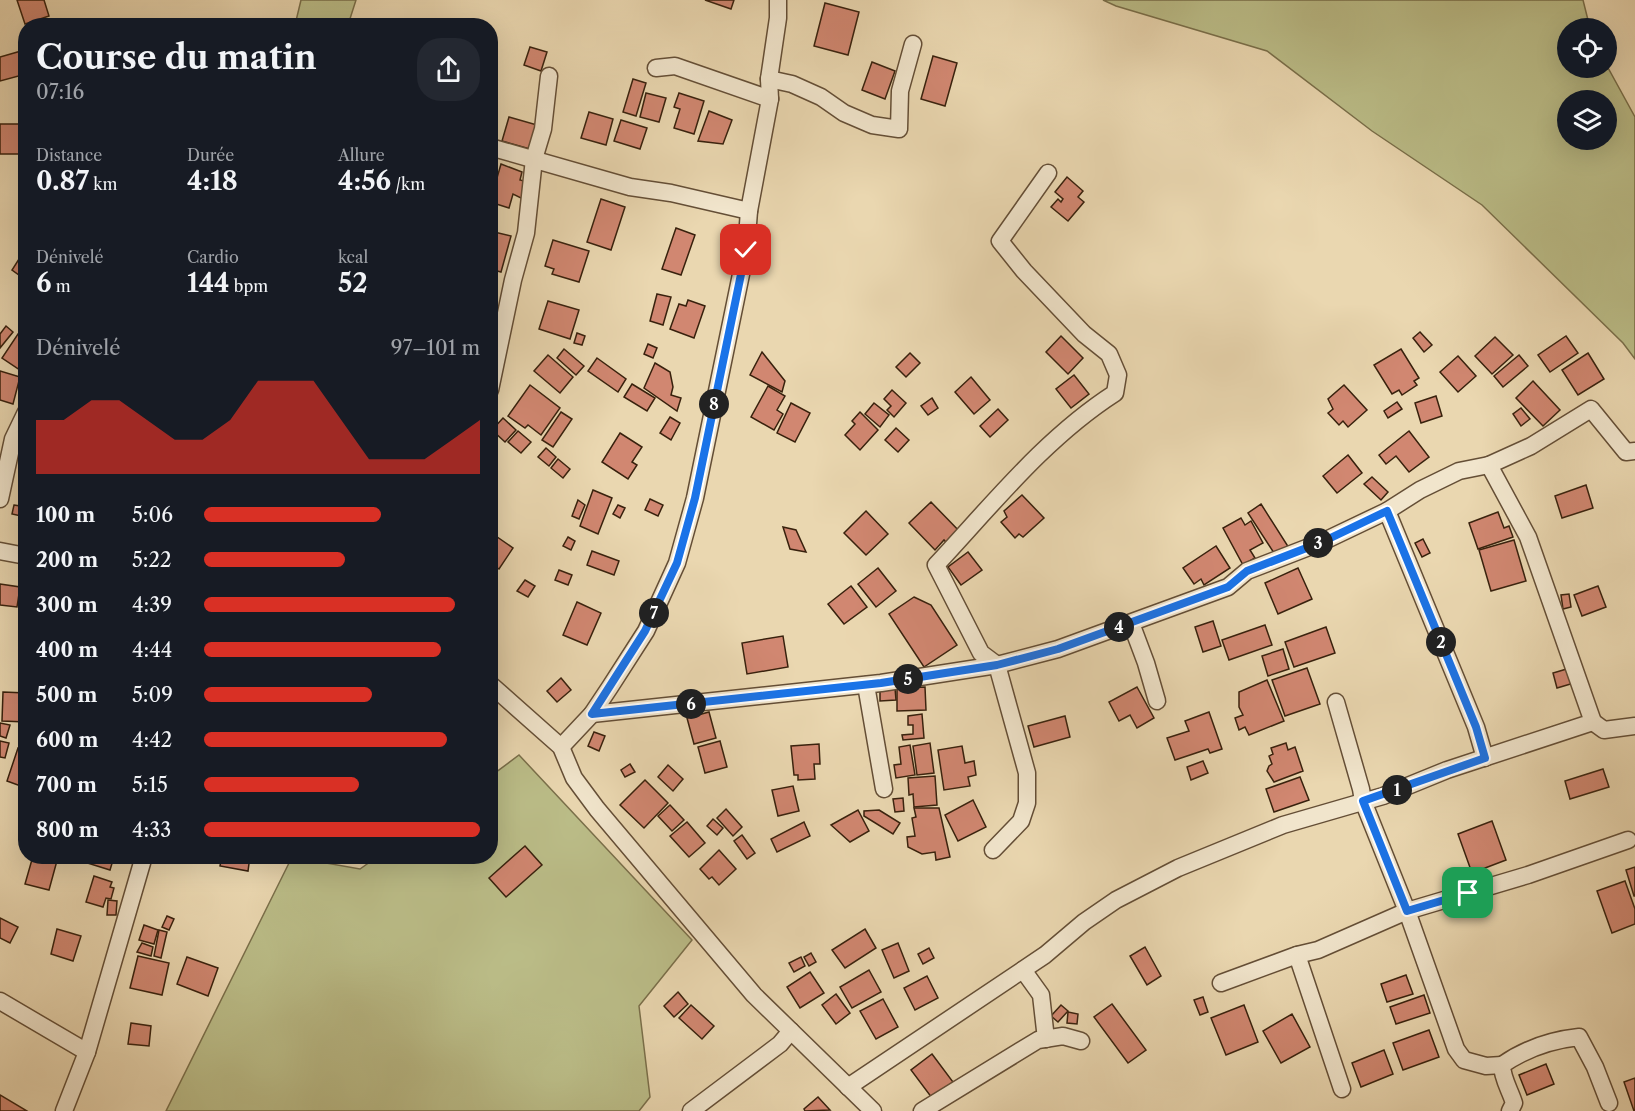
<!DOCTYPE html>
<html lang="fr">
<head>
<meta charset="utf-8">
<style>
	:root { --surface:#171b24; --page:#242831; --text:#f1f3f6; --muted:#9ea1a6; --accent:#d93025 }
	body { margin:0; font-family:"Libre Caslon Text",serif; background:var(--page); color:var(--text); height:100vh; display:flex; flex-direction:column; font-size:22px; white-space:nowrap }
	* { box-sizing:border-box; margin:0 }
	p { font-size:20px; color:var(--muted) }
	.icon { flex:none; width:33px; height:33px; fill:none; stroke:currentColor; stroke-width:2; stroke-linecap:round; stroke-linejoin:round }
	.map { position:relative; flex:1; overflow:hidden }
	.details { position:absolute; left:18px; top:18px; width:480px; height:846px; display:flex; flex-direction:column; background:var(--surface); border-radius:24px; box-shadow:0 6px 24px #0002 }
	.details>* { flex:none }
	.controls { position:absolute; left:1557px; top:18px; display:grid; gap:12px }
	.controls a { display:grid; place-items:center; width:60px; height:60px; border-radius:50%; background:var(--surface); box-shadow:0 6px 24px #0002; font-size:30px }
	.pin { position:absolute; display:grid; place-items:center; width:51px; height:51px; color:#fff; margin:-26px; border-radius:12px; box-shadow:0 3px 9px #0006 }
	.km { position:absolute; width:30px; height:30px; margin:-15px; border-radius:50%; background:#222; color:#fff; font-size:16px; line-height:30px; text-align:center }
	.round { display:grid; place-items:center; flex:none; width:63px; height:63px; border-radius:24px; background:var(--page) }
	.overview { display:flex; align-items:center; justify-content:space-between; height:102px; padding:0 18px }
	h1 { font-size:33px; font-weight:700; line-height:45px }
	.stats { display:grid; grid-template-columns:repeat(3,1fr); gap:9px; height:102px; padding:6px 18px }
	.stats div { display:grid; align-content:center }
	.stats b { font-size:26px; font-weight:700 }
	.stats small { font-size:16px; font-weight:400 }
	.stats p { font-size:16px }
	.chart { height:168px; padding:12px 18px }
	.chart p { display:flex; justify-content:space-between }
	.chart svg { width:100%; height:108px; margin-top:6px; fill:var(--accent); opacity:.7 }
	ul { padding:0 18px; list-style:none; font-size:20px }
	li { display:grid; grid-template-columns:96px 72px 1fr; align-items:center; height:45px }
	li i { height:15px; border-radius:8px; background:var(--accent) }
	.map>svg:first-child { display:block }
</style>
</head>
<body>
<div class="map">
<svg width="1635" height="1111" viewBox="0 0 1635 1111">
	<rect width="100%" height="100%" fill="#ead7b0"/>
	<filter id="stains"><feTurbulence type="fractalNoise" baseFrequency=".00333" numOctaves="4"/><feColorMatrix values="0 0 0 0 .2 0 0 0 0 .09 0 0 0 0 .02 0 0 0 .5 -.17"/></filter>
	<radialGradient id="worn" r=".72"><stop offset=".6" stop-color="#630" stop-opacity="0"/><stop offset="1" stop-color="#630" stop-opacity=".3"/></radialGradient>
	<g fill="#bbbd88" stroke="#7a6f4a" stroke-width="1.5" fill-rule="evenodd">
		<polygon points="301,0 356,0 348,25 295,25"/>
		<path d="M1103,0H1583L1590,28H1568V68L1607,66L1635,117V359L1623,343L1482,205L1372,131L1267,51L1116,6ZM1606,100V140H1568V100Z"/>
		<polygon points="519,755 692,940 639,1006 650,1097 639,1111 166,1111 292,857 360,869 377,857 490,856 491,776"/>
	</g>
	<g fill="#d18771" stroke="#38210d" stroke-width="1.5">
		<polygon points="17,0 44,0 49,16 25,24"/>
		<polygon points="705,0 734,0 731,9"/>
		<polygon points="825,3 859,12 848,55 814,46"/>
		<polygon points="530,47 547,52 541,71 524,65"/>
		<polygon points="21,51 26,74 0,81 0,57"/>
		<polygon points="933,56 957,63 945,106 921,99"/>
		<polygon points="872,62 895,71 885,99 862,90"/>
		<polygon points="633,79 646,83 636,116 623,112"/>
		<polygon points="646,93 666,98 659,122 640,117"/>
		<polygon points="679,93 704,101 694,134 674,128 680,109 674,107"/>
		<polygon points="709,111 732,120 723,144 698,141"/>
		<polygon points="589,112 613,119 606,145 581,138"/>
		<polygon points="509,117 537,125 530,149 502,141"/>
		<polygon points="621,120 647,128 640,149 614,141"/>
		<rect x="0" y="124" width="20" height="30"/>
		<polygon points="501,164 522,172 520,180 528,182 523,199 513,194 509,208 490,202"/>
		<polygon points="1067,177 1083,191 1078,197 1084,202 1068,221 1051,207 1058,199 1061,202 1063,199 1055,192"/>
		<polygon points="601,199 625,207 611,250 587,242"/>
		<polygon points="676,228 695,235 681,275 662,269"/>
		<polygon points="490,231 511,236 501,272 490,269"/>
		<polygon points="553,240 589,251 579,282 552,274 554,269 545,266"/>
		<polygon points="19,259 26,263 26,280 12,270"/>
		<polygon points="657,294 671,297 663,325 650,321"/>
		<polygon points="688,300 705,306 694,338 670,329 679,304 686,306"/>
		<polygon points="548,301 579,310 570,339 539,329"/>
		<polygon points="6,326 13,332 0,348 0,334"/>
		<polygon points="20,331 26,335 26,374 2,358"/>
		<polygon points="1420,332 1432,345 1424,352 1413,338"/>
		<polygon points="577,333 585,336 582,345 574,343"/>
		<polygon points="1061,336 1083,358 1068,374 1046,352"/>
		<polygon points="1566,336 1578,353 1550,372 1538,355"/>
		<polygon points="1495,337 1513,355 1492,374 1475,356"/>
		<polygon points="648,344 657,348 653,358 644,354"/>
		<polygon points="564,349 584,366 576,375 557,358"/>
		<polygon points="1401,349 1419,378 1414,381 1417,385 1402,395 1399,390 1392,394 1374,365"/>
		<polygon points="762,352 785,381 782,392 750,375"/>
		<polygon points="910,353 920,363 906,377 896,367"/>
		<polygon points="1588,353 1604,379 1578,395 1562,370"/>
		<polygon points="548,355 573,377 560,393 534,371"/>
		<polygon points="1519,355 1528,366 1503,387 1494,376"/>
		<polygon points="1458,356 1476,376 1458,392 1440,372"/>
		<polygon points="597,358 626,379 618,392 588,371"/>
		<polygon points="655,363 670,372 673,387 671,395 681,398 677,411 644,388"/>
		<polygon points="0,371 20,377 13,404 0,400"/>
		<polygon points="1074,375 1089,394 1071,408 1056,389"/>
		<polygon points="971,377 990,400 974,414 955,392"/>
		<polygon points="1533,381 1560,410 1543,426 1516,398"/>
		<polygon points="632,384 655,398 647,411 624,397"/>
		<polygon points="530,385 560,408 541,435 528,425 525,428 508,416"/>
		<polygon points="1344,385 1367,410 1348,427 1343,421 1339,425 1328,413 1333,409 1328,399"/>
		<polygon points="768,386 785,396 777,410 783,414 774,430 751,417"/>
		<polygon points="892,390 906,403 894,417 887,410 891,406 884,399"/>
		<polygon points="1436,396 1442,416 1421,423 1415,403"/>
		<polygon points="932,398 938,408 928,415 921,406"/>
		<polygon points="1397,402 1402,409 1388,418 1384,411"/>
		<polygon points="791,403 810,413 795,442 777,433"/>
		<polygon points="874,403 889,415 880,427 865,414"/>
		<polygon points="1521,408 1530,419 1521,426 1513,414"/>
		<polygon points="998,409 1008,420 990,437 980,426"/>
		<polygon points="561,412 572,419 553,447 542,440"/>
		<polygon points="860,412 878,430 860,450 845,435 855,424 852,421"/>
		<polygon points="670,417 680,423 671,440 660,433"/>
		<polygon points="503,418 516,430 505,442 492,430"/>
		<polygon points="896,428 909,440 898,452 885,440"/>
		<polygon points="518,431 531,442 521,453 508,442"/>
		<polygon points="1409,431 1429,457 1409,472 1396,456 1386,464 1379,455"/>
		<polygon points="620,433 642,447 632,462 637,465 628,479 602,462"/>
		<polygon points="546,448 556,457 549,466 538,457"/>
		<polygon points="1348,455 1362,473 1337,493 1323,476"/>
		<polygon points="558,459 570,469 563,478 551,468"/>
		<polygon points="1372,477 1388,492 1381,500 1364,484"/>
		<polygon points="1586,485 1593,508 1562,518 1555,496"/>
		<polygon points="593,490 612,498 598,534 580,526"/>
		<polygon points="1022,495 1044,518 1023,537 1019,534 1015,538 1001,522 1007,517 1004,511"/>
		<polygon points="650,499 663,505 658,516 645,510"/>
		<polygon points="578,500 585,505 579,519 572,516"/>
		<polygon points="931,502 963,535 950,547 944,540 935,550 909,523"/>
		<polygon points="1261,504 1289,548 1276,556 1248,513"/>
		<polygon points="14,505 26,507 26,517 12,514"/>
		<polygon points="618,505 625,508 620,518 613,514"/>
		<polygon points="866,511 888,534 866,555 844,533"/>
		<polygon points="1498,512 1504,528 1509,526 1513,537 1478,549 1469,523"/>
		<polygon points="1241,518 1245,525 1251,521 1263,543 1250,550 1255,558 1243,565 1223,528"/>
		<polygon points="783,527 796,530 806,552 790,549"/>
		<polygon points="490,532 513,548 499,569 493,565 490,567"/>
		<polygon points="568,537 575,541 571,550 563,546"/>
		<polygon points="1423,539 1430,553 1422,557 1415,543"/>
		<polygon points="1514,540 1526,581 1491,591 1479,550"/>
		<polygon points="1216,546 1230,568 1204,585 1201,579 1194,584 1183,568"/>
		<polygon points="592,551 619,561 614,575 587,565"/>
		<polygon points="968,552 982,570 961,585 948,567"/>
		<polygon points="878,568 896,591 876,607 858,584"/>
		<polygon points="1298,568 1312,599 1278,614 1265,583"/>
		<polygon points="559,570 572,575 568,585 555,580"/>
		<polygon points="525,580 535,586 528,597 517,591"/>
		<polygon points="0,584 20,587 17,607 0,605"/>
		<polygon points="851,586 867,607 844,624 828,604"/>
		<polygon points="1598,586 1606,607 1582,616 1574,595"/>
		<polygon points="1569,594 1571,607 1563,609 1561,595"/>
		<polygon points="914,597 931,605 957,645 924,667 889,614"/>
		<polygon points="577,602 601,613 587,645 563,635"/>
		<polygon points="1213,621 1221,646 1203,652 1195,627"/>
		<polygon points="1265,625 1272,645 1229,660 1222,640"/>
		<polygon points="1326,627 1335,653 1294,667 1285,642"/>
		<polygon points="783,636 788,667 747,674 742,643"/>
		<polygon points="1283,649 1289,669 1268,676 1262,656"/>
		<polygon points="1307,668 1320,704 1285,716 1272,680"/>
		<polygon points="1570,668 1574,683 1557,688 1553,673"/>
		<polygon points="561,678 571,690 557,702 547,691"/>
		<polygon points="1267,680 1284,721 1249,735 1245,727 1239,730 1235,718 1243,715 1239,707 1239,692"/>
		<polygon points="925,687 926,710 897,711 897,688"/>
		<polygon points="1137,687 1154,718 1137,728 1130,715 1119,721 1109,702"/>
		<polygon points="895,688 896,700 880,701 880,689"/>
		<polygon points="3,692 26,693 26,722 2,721"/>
		<polygon points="709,712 716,738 694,744 687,718"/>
		<polygon points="1209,712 1222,749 1210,753 1208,749 1175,760 1167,738 1189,731 1185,721"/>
		<polygon points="922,714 924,738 903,740 902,735 913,734 913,725 908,725 908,716"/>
		<polygon points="1065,716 1070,737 1034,747 1028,726"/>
		<polygon points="0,723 10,725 6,738 0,736"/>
		<polygon points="594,732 605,736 599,751 588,746"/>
		<polygon points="0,741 9,743 5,758 0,757"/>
		<polygon points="720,741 727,767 705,773 698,747"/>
		<polygon points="930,743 934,773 917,775 913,746"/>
		<polygon points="1286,743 1288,750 1295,747 1303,771 1274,782 1267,771 1269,766 1272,764 1269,756 1273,754 1271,748"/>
		<polygon points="819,744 820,764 814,764 815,779 798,780 798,775 794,775 791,746"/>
		<polygon points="910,745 915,775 896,778 894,765 901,764 899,747"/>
		<polygon points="962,746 965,763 974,761 976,775 968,777 970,786 944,790 938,750"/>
		<polygon points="18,748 26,751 26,788 7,781"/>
		<polygon points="1203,761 1208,773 1191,780 1187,767"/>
		<polygon points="630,764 635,772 625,777 621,770"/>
		<polygon points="668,765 683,779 673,791 658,777"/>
		<polygon points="1603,769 1609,787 1570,799 1565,781"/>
		<polygon points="935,776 937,805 914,807 913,794 909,795 908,778"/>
		<polygon points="1300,777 1309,800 1274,812 1266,789"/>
		<polygon points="645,780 668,803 644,828 620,805"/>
		<polygon points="793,786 799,811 778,816 772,790"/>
		<polygon points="903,798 904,811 895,812 893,799"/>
		<polygon points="973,800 986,827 958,841 945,815"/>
		<polygon points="670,805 684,820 672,831 658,816"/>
		<polygon points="914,808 939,808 950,857 936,860 935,852 922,854 908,847 907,837 915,836 912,818 916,817"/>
		<polygon points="726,809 742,827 733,836 717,818"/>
		<polygon points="858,810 869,831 850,842 831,825"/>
		<polygon points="879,810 900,823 893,834 864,816 864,811"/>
		<polygon points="713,819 723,828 717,835 707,826"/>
		<polygon points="1492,821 1506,860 1472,873 1458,834"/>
		<polygon points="687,822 705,843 689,857 670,836"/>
		<polygon points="804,822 810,836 777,852 771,839"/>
		<polygon points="742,835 755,853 747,859 734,841"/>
		<polygon points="525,846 542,865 506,897 489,878"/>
		<polygon points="719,850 736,869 719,885 712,877 709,879 700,869"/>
		<polygon points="33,856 58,857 49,890 25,884"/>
		<polygon points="82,856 120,856 118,861 113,860 110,870 81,861"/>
		<polygon points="222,856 250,856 248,871 220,866"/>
		<polygon points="1635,867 1635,896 1634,896 1626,870"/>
		<polygon points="94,876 112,882 110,887 114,888 111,899 106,898 103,907 86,902"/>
		<polygon points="1625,881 1635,909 1635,924 1612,933 1597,891"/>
		<polygon points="108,900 117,901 116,915 107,915"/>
		<polygon points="167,916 174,919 169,930 162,927"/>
		<polygon points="0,918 18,927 10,943 0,938"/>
		<polygon points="144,925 158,930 154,944 139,940"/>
		<polygon points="57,929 81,936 73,961 51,954"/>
		<polygon points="865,929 876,948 845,968 832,950"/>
		<polygon points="159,930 167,932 161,958 154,956"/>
		<polygon points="142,943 153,947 151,956 137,952"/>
		<polygon points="898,943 909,971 894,978 882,950"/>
		<polygon points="1145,947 1161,976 1147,985 1130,956"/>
		<polygon points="929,948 934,958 923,964 918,954"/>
		<polygon points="811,953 816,962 809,966 804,957"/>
		<polygon points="138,956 169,963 162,995 130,988"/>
		<polygon points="187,957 218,968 208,996 177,984"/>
		<polygon points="801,957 805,966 794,972 789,963"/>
		<polygon points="869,970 881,992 852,1008 840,987"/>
		<polygon points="810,972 824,993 800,1008 787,987"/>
		<polygon points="1406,975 1413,994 1387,1002 1381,984"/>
		<polygon points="927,976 938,998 915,1010 904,988"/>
		<polygon points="678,992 688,1004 674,1017 664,1006"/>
		<polygon points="836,994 850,1013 836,1024 822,1005"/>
		<polygon points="1424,995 1430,1013 1396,1024 1390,1007"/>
		<polygon points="1203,997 1208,1012 1200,1015 1194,1000"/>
		<polygon points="883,999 898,1027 876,1039 860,1011"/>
		<polygon points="1112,1004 1146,1050 1128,1063 1094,1017"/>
		<polygon points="691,1005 714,1026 702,1039 679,1018"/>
		<polygon points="1061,1005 1068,1011 1058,1022 1051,1016"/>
		<polygon points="1244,1005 1258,1042 1226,1055 1211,1018"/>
		<polygon points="1068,1012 1078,1014 1077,1024 1067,1023"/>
		<polygon points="1292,1014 1310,1047 1281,1063 1263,1031"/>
		<polygon points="131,1023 151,1026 149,1046 128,1044"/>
		<polygon points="1429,1030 1439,1057 1403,1070 1393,1043"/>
		<polygon points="1384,1050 1393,1074 1361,1087 1352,1063"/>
		<polygon points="932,1054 953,1082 932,1098 911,1070"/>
		<polygon points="1546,1064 1554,1084 1527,1095 1519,1075"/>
		<polygon points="1635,1078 1635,1111 1634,1111 1624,1082"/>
		<polygon points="0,1095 27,1111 0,1111"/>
		<polygon points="818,1097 830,1110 805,1111 804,1109"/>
	</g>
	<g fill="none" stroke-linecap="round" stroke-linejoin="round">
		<defs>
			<g id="minor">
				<polyline points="656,68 675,66 770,99"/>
				<polyline points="769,79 792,84 821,97 844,113 872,125 899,129 900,91 913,44"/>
				<polyline points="490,147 630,187 671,193 749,211"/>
				<polyline points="490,390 513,280 526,233 534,159 543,129 549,76"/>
				<polyline points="0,499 13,439 26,412"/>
				<polyline points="1387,511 1476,727 1485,758"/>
				<polyline points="0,551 26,556"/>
				<polyline points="1131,623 1146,663 1157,701"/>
				<polyline points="490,684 561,747 574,778 597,809 754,995 873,1111"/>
				<polyline points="866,685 884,789"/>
				<polyline points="1336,702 1361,789 1363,801 1407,911 1456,1049 1464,1060 1486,1066 1502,1065"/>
				<polyline points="592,714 881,683 997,665 1058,649 1228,587 1247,571 1322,542 1387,511 1420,490 1459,471 1489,465"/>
				<polyline points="1593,722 1604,730 1635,726"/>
				<polyline points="561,747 592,714 610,687 646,631 677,563 695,498 746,250 749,211 770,99 769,79 778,18 778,0"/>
				<path d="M993,850L1021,821L1027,803V773L997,665L981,653L936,565C992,505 1045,438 1115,393L1118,375L1109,354L1084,334L1024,271L1000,241L1048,173"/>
				<polyline points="1297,955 1342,1089"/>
				<polyline points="1023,970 1041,995 1046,1039"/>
				<polyline points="1221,983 1297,955 1318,950 1407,911 1528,875 1628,840"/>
				<polyline points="0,1001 87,1052"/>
				<polyline points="848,1087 1045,955 1084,922 1116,900 1178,868 1283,825 1383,796 1447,770 1593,722 1528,537 1489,465 1531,446 1591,409 1626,452 1635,451"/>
				<polyline points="64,1111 87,1052 144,856"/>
				<polyline points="691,1111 780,1044 791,1031"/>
				<polyline points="922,1111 1038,1040 1063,1036 1081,1041"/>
				<path d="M1510,1111L1514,1103C1510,1090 1502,1078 1502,1065C1525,1049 1551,1040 1579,1037L1595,1067L1609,1103"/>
			</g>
		</defs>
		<use href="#minor" stroke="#644e36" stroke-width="19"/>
		<use href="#minor" stroke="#f1e5cc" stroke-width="16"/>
	</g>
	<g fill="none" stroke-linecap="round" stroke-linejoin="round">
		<defs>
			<polyline id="route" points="746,250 695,498 677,563 645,631 592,714 881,683 997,665 1058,649 1228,587 1247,571 1322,542 1387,511 1476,727 1485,758 1363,801 1407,911 1468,893"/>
		</defs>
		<use href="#route" stroke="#fff" stroke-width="12"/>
		<use href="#route" stroke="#1a73e8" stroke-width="8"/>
	</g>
	<rect width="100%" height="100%" filter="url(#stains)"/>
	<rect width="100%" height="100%" fill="url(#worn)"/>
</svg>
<div class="controls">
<a><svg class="icon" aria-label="locate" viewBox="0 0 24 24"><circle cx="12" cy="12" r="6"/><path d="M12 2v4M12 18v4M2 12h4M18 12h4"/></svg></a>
<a><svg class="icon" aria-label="layers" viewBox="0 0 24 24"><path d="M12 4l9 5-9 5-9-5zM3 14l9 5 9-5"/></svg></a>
</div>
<div class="pin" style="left:1468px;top:893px;background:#1e9e55"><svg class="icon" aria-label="arrive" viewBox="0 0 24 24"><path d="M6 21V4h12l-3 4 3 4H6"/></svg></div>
<div class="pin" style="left:746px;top:250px;background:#d93025"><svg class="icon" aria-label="check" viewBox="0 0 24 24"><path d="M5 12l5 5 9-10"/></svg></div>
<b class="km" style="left:1397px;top:790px">1</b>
<b class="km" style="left:1441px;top:642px">2</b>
<b class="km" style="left:1318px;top:543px">3</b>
<b class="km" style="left:1119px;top:627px">4</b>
<b class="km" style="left:908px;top:679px">5</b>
<b class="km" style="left:691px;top:704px">6</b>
<b class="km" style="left:654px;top:613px">7</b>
<b class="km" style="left:714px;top:404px">8</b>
<section class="details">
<div class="overview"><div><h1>Course du matin</h1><p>07:16</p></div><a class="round"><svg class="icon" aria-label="share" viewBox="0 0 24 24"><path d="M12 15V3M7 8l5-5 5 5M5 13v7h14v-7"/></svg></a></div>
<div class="stats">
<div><p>Distance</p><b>0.87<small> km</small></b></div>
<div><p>Durée</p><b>4:18</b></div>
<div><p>Allure</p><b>4:56<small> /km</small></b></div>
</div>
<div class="stats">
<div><p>Dénivelé</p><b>6<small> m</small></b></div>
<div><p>Cardio</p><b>144<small> bpm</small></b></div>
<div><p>kcal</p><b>52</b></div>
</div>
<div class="chart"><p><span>Dénivelé</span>97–101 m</p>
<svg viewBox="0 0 160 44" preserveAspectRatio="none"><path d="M0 44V22L10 22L20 14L30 14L40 22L50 30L60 30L70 22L80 6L90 6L100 6L110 22L120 38L130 38L140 38L150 30L160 22V44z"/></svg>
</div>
<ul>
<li><b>100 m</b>5:06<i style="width:64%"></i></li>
<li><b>200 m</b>5:22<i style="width:51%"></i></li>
<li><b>300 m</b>4:39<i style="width:91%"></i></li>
<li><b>400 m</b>4:44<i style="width:86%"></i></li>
<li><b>500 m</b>5:09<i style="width:61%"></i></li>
<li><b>600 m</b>4:42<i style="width:88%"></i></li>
<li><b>700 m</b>5:15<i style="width:56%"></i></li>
<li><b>800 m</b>4:33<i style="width:100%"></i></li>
</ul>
</section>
</div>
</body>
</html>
